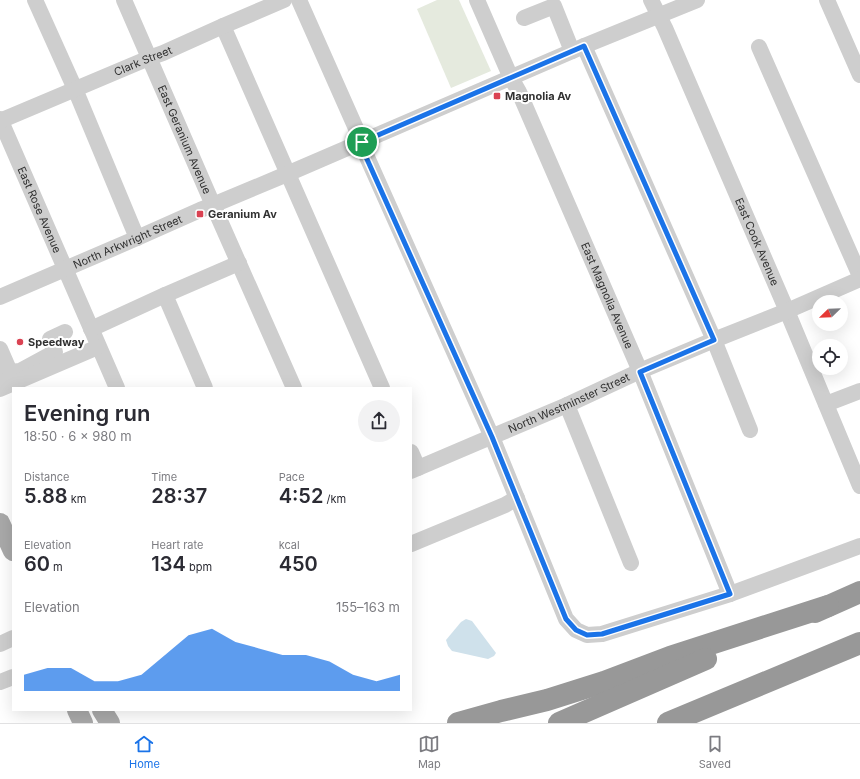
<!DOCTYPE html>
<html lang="en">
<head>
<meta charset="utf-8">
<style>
	:root { --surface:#fff; --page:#f2f2f3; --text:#2b2b33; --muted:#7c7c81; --line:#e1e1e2; --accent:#1a73e8 }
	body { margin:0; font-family:Inter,sans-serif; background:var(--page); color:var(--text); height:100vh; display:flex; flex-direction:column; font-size:15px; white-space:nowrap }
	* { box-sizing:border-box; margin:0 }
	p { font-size:13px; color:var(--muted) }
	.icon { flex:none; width:22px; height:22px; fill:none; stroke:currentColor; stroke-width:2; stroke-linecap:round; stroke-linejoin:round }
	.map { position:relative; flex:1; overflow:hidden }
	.sheet { position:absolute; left:12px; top:387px; width:400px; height:324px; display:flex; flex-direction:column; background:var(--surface); border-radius:0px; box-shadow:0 4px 16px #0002 }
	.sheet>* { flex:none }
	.needle { width:26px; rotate:247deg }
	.tools { position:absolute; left:812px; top:295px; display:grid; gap:8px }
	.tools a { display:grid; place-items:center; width:36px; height:36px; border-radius:50%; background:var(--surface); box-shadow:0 4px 16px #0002; font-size:20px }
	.pin { position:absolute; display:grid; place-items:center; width:34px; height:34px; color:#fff; margin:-17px; border:2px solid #fff; border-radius:50%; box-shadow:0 1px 4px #0007 }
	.round { display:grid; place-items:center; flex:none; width:42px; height:42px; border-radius:21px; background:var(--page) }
	.overview { display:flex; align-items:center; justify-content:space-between; height:68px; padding:0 12px }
	h1 { font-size:22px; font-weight:600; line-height:30px }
	.metrics { display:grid; grid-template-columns:repeat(3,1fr); gap:6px; height:68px; padding:4px 12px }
	.metrics div { display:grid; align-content:center }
	.metrics b { font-size:20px; font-weight:600 }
	.metrics small { font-size:11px; font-weight:400 }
	.metrics p { font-size:11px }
	.chart { height:112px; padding:8px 12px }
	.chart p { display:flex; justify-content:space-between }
	.chart svg { width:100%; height:72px; margin-top:4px; fill:var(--accent); opacity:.7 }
	.dock { display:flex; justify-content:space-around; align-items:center; height:56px; border-top:1px solid var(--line); background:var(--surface); font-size:11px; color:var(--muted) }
	.dock a { display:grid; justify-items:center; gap:2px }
	.dock .on { color:var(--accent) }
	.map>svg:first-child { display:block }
</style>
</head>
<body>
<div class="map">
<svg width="860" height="723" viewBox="0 0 860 723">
	<rect width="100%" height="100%" fill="#fff"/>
	<polygon fill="#e5eade" points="437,0 459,0 491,71 451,88 417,9"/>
	<polygon fill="#cfe1eb" points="466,619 472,621 496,653 494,656 488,659 452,651 448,646 446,640 461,622"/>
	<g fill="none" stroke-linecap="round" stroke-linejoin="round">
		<g stroke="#cecece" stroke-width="16">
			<polyline points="35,0 75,89 137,238"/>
			<path id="s1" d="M124,0L213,205L294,388"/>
			<polyline points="299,0 362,142 367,157 492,437 566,619 576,630 587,635 602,634 730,594 860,546"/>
			<path id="s2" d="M477,0L511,78L519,92L640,371L730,594"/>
			<path id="s3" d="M651,0L665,28L787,311L860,486"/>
			<polyline points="827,0 860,75"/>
			<polyline points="524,18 554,6 572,51"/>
			<polyline points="223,26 382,388"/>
			<polyline points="584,46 714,340 750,430"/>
			<polyline points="759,47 860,276"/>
			<path id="s4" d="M0,119L117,388"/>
			<path id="s5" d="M0,121L149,58L163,53L223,26L284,0"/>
			<polyline points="165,295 205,388"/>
			<path id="s6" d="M0,297L137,238L200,210L213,205L287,174L584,46L697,0"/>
			<polyline points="91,329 165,295 239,263"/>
			<polyline points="0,349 10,372 0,376"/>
			<polyline points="10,372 20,371 55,352 50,339 65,332"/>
			<polyline points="0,389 98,347"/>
			<polyline points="826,404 860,391"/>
			<polyline points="567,405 631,563"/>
			<polyline points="411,452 418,468"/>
			<path id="s7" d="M411,471L479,442L567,405L640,371L714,340L787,311L860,279"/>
			<polyline points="411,544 505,505 517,498"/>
			<polyline points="0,644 13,638"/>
			<polyline points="0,682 13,677"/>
		</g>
		<g stroke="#a9a9a9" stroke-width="20">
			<polyline points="0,523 13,551"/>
			<polyline points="77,710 83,723"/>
			<polyline points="102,710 110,723"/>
		</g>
		<g stroke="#989898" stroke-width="22">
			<polyline points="815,612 860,592"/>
			<polyline points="458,723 501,711 547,700 604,682 670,657 828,606"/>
			<polyline points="559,723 706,659"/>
			<polyline points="668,723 860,643"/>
		</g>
	</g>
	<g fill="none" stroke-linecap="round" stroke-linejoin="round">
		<defs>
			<polygon id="route" points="584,46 714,340 640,372 730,594 602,634 587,635 576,630 566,619 492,437 366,157 362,142"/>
		</defs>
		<use href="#route" stroke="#fff" stroke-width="8"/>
		<use href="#route" stroke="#1a73e8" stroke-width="5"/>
	</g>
	<g fill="#da4252" stroke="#fff" stroke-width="1.5">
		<rect x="493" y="92" width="8" height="8" rx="2"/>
		<rect x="196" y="210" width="8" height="8" rx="2"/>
		<circle cx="20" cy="342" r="4"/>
	</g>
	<g text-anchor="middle" stroke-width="4" stroke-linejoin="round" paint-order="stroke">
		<g font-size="11" fill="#313131" stroke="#fff">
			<text dy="4" stroke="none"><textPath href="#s5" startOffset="155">Clark Street</textPath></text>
			<text dy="4" stroke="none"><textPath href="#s1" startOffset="152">East Geranium Avenue</textPath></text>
			<text dy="4" stroke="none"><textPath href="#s4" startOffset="99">East Rose Avenue</textPath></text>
			<text dy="4" stroke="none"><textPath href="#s6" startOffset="139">North Arkwright Street</textPath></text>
			<text dy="4" stroke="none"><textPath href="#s3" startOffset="264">East Cook Avenue</textPath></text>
			<text dy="4" stroke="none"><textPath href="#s2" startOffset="323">East Magnolia Avenue</textPath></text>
			<text dy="4" stroke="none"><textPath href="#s7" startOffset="172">North Westminster Street</textPath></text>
		</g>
		<g font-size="11" font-weight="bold" fill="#313131" stroke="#fff" text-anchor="start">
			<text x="505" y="100">Magnolia Av</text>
			<text x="208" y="218">Geranium Av</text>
			<text x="28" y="346">Speedway</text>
		</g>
	</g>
</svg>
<div class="tools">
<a><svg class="needle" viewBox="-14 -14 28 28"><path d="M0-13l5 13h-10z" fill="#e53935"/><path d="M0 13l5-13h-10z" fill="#7c7c81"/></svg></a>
<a><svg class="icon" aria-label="locate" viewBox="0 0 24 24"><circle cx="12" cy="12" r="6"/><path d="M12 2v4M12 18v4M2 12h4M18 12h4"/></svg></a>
</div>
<div class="pin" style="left:362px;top:142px;background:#1e9e55"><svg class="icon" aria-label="arrive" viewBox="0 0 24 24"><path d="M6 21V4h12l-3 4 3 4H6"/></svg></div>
<section class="sheet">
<div class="overview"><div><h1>Evening run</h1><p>18:50 · 6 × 980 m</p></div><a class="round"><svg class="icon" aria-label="share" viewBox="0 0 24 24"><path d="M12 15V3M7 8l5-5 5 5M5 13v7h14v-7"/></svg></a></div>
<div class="metrics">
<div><p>Distance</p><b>5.88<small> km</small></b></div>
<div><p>Time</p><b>28:37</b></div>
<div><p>Pace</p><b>4:52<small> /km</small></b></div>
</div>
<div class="metrics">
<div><p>Elevation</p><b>60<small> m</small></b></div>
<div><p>Heart rate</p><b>134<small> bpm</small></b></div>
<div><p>kcal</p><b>450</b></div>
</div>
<div class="chart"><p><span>Elevation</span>155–163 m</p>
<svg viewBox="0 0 160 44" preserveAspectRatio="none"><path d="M0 44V34L10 30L20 30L30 38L40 38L50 34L60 22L70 10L80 6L90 14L100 18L110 22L120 22L130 26L140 34L150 38L160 34V44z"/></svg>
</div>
</section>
</div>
<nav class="dock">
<a class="on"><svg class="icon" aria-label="home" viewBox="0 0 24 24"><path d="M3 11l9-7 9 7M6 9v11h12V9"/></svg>Home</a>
<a><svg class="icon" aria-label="map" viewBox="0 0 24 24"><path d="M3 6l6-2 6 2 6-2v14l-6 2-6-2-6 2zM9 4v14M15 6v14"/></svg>Map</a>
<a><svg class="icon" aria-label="saved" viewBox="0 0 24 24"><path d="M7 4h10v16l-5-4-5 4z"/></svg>Saved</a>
</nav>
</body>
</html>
